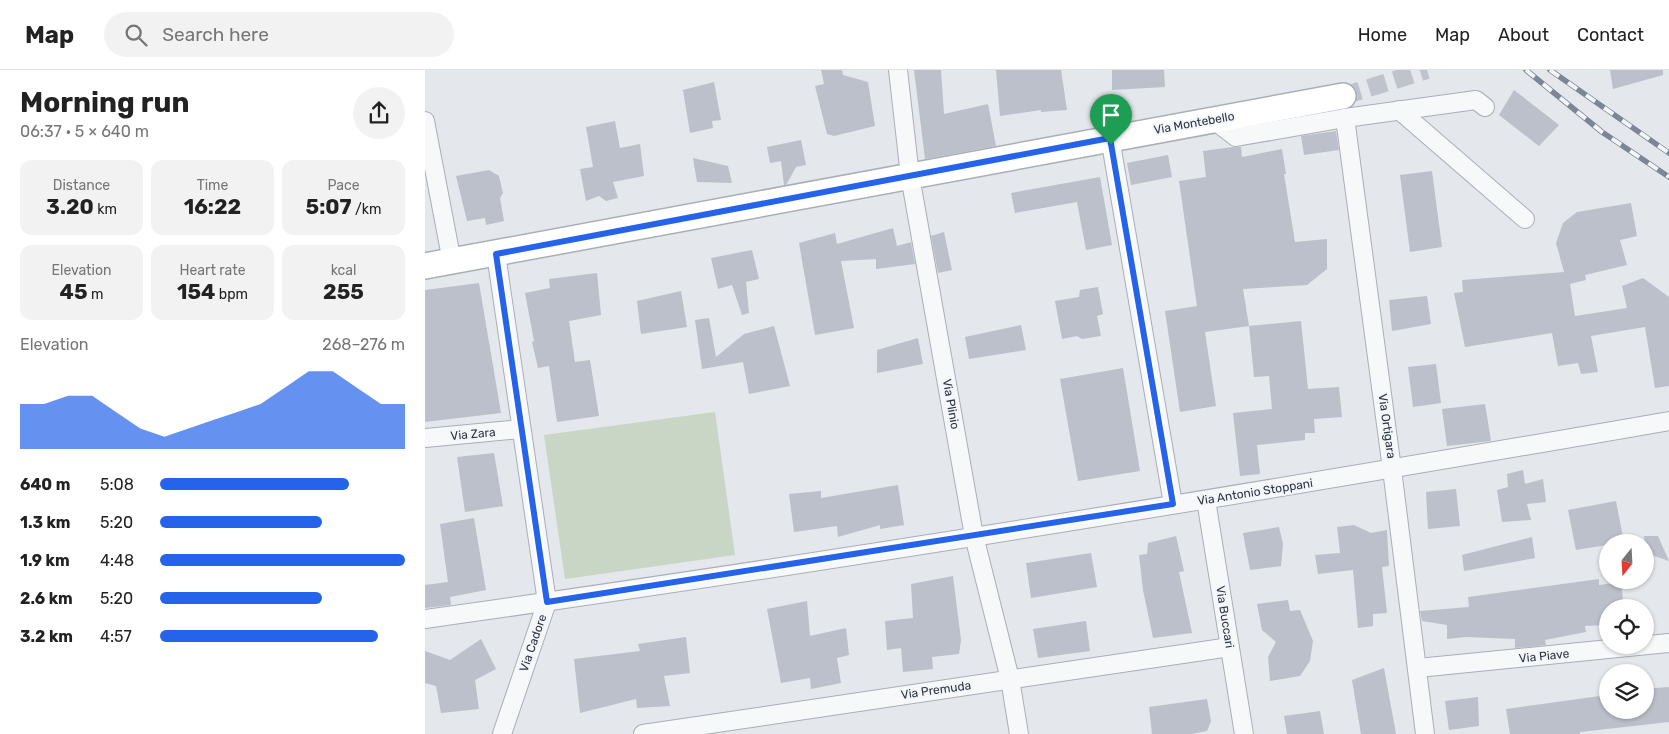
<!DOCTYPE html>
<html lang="en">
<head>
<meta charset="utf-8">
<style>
	:root { --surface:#fff; --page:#f2f2f2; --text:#222; --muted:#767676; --line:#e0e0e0; --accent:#2563eb }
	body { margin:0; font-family:Rubik,sans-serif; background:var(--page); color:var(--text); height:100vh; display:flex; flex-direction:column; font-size:19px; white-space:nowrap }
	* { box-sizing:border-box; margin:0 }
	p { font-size:16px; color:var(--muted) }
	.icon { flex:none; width:28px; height:28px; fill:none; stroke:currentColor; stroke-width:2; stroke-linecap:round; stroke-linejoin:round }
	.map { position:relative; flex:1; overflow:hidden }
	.sheet { display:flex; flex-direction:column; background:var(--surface); width:425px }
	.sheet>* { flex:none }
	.needle { width:32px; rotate:198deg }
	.tools { position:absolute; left:1174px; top:464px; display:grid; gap:10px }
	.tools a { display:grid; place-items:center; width:55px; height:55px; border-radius:50%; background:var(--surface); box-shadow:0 1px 4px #0004; font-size:25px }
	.pin { position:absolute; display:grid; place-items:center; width:42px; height:42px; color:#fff; margin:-51px -21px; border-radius:50% 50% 50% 0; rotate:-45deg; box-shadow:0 0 5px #0007 }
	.pin .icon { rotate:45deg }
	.round { display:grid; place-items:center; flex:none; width:52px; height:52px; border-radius:26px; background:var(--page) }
	.overview { display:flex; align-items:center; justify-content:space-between; height:85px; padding:0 20px }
	h1 { font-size:28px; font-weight:700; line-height:38px }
	.metrics { display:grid; grid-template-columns:repeat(3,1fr); gap:8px; height:85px; padding:5px 20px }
	.metrics div { display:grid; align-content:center; border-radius:12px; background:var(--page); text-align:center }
	.metrics b { font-size:21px; font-weight:700 }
	.metrics small { font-size:14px; font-weight:400 }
	.metrics p { font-size:14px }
	.chart { height:140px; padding:10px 20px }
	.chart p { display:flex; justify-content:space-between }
	.chart svg { width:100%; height:90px; margin-top:5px; fill:var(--accent); opacity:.7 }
	ul { padding:0 20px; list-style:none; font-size:16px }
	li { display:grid; grid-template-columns:80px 60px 1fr; align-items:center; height:38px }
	li i { height:12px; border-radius:6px; background:var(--accent) }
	header { display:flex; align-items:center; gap:30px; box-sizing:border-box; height:70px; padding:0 25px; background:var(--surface); border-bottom:1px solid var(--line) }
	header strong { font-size:24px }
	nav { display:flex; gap:28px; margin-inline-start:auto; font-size:18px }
	.search { width:350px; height:45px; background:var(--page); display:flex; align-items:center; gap:12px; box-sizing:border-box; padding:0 18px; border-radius:28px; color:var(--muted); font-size:19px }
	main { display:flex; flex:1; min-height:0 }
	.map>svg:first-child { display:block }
</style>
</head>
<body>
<header>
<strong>Map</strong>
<div class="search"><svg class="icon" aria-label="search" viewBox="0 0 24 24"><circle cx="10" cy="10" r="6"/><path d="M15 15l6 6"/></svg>Search here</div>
<nav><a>Home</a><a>Map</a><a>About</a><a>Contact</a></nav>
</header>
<main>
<section class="sheet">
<div class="overview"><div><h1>Morning run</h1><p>06:37 · 5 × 640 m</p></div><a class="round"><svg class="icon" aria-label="share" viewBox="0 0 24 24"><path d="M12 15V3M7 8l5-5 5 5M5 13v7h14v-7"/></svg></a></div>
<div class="metrics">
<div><p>Distance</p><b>3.20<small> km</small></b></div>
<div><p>Time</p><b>16:22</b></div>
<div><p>Pace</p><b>5:07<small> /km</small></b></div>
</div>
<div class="metrics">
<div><p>Elevation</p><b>45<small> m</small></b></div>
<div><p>Heart rate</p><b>154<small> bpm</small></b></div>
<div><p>kcal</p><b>255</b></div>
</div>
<div class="chart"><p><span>Elevation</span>268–276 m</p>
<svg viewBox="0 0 160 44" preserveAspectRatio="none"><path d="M0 44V22L10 22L20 18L30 18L40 26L50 34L60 38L70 34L80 30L90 26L100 22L110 14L120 6L130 6L140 14L150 22L160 22V44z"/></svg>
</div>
<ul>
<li><b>640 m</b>5:08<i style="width:77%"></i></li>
<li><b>1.3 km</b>5:20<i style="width:66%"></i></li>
<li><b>1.9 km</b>4:48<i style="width:100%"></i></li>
<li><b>2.6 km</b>5:20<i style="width:66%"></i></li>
<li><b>3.2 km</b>4:57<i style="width:89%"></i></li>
</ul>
</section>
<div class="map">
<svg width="1244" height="664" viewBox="0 0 1244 664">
	<rect width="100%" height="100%" fill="#e4e7ec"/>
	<polygon fill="#c9d6c5" points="290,342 310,485 140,509 119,365"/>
	<g fill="#bbc0ca">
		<polygon points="396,0 417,0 418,5 443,12 450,56 409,66 402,64 390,16 399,14"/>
		<polygon points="489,0 516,0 519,44 563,34 571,76 500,89"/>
		<polygon points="571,0 636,0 642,40 616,42 616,40 575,46"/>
		<polygon points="687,0 739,0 740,17 687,20"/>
		<polygon points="1185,0 1238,0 1238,5 1188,19"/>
		<polygon points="289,12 296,50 287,51 288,58 265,63 258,20"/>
		<polygon points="1089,20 1134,55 1114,76 1074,45"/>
		<polygon points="190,51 195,78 215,74 219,106 188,112 193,128 181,131 174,126 161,131 155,99 168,97 161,57"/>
		<polygon points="911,61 914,80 879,85 876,66"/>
		<polygon points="376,70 381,95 371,97 361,115 359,115 356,91 345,93 342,77"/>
		<polygon points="808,77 816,77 817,87 857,79 861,104 859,104 870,172 902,169 902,199 882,215 818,219 824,256 780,262 791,336 755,342 740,241 772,236 754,111 781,107 778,81"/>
		<polygon points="743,85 747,107 706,115 702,93"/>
		<polygon points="268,88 303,96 307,113 272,112"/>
		<polygon points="64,100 74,106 78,123 75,128 79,151 61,155 60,148 42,151 31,106"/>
		<polygon points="1007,101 1017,177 985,182 975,105"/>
		<polygon points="675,107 687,175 661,180 652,132 590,143 586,123"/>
		<polygon points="1206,133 1212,166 1195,170 1202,195 1160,205 1161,210 1145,214 1150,246 1202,238 1197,216 1218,208 1244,227 1244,316 1230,318 1220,257 1166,266 1173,302 1156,304 1153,293 1133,296 1127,263 1040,277 1029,223 1038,222 1037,210 1139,202 1131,173 1138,153 1152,142"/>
		<polygon points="468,158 472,176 486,172 490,194 451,199 451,189 416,191 429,258 390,265 374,173 410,163 412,174"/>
		<polygon points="519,162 527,200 513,203 506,166"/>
		<polygon points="327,180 334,209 321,212 324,243 317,245 307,215 293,219 286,188"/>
		<polygon points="172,203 176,245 144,251 150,292 165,290 174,346 132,352 124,296 113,298 107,272 109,271 100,223 125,218 124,209"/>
		<polygon points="54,213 76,343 0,352 0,220"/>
		<polygon points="673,217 678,244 672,246 676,266 657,269 652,266 637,269 630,231 654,227 655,220"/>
		<polygon points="256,221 262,257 216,264 212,231"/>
		<polygon points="1002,226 1006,254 967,261 964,230"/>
		<polygon points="284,248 291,287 319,264 349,256 365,316 324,324 318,292 277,299 270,250"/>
		<polygon points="876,251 883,319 914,317 917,347 889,349 890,363 880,363 880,370 832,375 835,404 815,406 808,343 847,339 844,306 829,307 824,256"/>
		<polygon points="596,255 601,280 544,289 540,267"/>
		<polygon points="493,268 498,294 452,303 452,280"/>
		<polygon points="1011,294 1016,333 988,337 983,297"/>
		<polygon points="698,298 715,401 653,411 635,309"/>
		<polygon points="1060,334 1066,371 1022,376 1017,339"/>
		<polygon points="69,383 78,436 40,442 32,387"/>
		<polygon points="1098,400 1100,414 1118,409 1121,432 1102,434 1106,450 1077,452 1072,420 1083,417 1082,404"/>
		<polygon points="473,415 479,455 455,459 455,455 413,467 412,456 369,462 364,424 396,421 396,428"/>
		<polygon points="1031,419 1035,456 1003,459 1001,422"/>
		<polygon points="1191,431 1199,472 1182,472 1182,475 1151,480 1143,440"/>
		<polygon points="49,448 61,520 25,527 26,535 0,538 0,515 23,512 15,454"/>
		<polygon points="929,455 946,463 962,460 964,496 957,497 962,543 948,544 948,556 933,558 928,500 893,504 890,485 915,483 912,457"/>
		<polygon points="854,457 858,474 856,496 825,500 818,463"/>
		<polygon points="751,466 759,501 754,502 767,563 728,568 718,520 714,485 722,484 723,473"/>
		<polygon points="1219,466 1233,466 1244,491 1221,483"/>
		<polygon points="1107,467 1110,488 1039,501 1037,485"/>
		<polygon points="666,483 672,517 606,528 601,493"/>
		<polygon points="528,506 536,570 534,584 507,587 508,599 478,602 476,578 462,580 460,551 488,548 486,514"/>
		<polygon points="1174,509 1174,515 1196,512 1199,538 1182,538 1182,555 1160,556 1161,562 1120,570 1121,575 1090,578 1090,569 1041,567 1022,569 1022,555 997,551 995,541 1044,537 1043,527"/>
		<polygon points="863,530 865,541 875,540 888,571 885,591 875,606 845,611 843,587 851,572 837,560 832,534"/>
		<polygon points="382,531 385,566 421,558 424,585 412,588 416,613 386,619 385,608 356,613 342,539"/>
		<polygon points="661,551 665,581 613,588 608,559"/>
		<polygon points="261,567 265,603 239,606 245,636 212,638 211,629 155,643 149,589 215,581 213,574"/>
		<polygon points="56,569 71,599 50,610 54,639 16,643 11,616 0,613 0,581 25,590"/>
		<polygon points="959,598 971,664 936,664 927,610"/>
		<polygon points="1244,617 1244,652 1155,662 1155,664 1085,664 1081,639 1182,625 1182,640 1220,640 1220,619"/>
		<polygon points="1053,627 1054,656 1024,660 1020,631"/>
		<polygon points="782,629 786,651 782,661 767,664 727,664 724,637"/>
		<polygon points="895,641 899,664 862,664 859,646"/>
	</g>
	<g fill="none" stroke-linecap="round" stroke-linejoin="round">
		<polyline stroke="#bfc3cb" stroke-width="18" stroke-dasharray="18 9" stroke-linecap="butt" points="918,26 1002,0"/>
		<defs>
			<g id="street">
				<polyline points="473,0 485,106 549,466 585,609 594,664"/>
				<polyline points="974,40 1100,149"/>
				<polyline points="920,48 967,399 1000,664"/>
				<polyline points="0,51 27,192"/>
				<polyline points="794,54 811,67 920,48 1051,30 1060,37"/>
				<polyline points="685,68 748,434"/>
				<polyline points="71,184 122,532 77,664"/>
				<polyline points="0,368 96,359"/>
				<polyline points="781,430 819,664"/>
				<path d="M0,549C416,491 830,423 1244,351"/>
				<polyline points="993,598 1244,573"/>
				<polyline points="218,664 805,577"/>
			</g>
			<polyline id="secondary" points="0,196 918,26"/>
		</defs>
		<use href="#street" stroke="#a9aeb7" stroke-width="20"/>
		<use href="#secondary" stroke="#a9aeb7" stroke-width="28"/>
		<use href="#street" stroke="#f7f8fa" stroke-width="18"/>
		<use href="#secondary" stroke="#fff" stroke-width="25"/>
		<defs>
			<g id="rail">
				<polyline points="1101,0 1177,62 1244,107"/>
				<polyline points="1125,0 1244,83"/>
			</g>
		</defs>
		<use href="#rail" stroke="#7d8696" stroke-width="5.5"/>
		<use href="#rail" stroke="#f4f6f9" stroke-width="4" stroke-dasharray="11" stroke-linecap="butt"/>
	</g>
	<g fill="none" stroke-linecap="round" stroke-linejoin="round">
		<defs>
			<polygon id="route" points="685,68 748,434 122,532 71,184"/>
		</defs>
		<use href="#route" stroke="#fff" stroke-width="10"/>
		<use href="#route" stroke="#2563eb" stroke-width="6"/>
	</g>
	<g text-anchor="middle" stroke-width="4" stroke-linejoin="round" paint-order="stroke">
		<g font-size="12" fill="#2b3445" stroke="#f4f6f9">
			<text transform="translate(769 53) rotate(-10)" y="4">Via Montebello</text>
			<text transform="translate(526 334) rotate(80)" y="4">Via Plinio</text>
			<text transform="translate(962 356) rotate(82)" y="4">Via Ortigara</text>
			<text transform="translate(48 364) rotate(-5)" y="4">Via Zara</text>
			<text transform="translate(830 422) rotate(-9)" y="4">Via Antonio Stoppani</text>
			<text transform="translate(800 547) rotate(81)" y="4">Via Buccari</text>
			<text transform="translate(108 573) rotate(-71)" y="4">Via Cadore</text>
			<text transform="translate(1119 586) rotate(-6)" y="4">Via Piave</text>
			<text transform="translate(511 620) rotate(-8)" y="4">Via Premuda</text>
		</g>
	</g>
</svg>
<div class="tools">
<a><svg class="needle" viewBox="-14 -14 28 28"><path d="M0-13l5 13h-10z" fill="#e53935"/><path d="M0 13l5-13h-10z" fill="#767676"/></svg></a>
<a><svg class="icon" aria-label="locate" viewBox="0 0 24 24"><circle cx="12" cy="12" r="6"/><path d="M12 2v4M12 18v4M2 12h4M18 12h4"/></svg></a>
<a><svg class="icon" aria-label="layers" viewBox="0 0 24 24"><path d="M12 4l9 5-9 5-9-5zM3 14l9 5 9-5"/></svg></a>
</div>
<div class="pin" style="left:686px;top:75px;background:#1e9e55"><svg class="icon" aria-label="arrive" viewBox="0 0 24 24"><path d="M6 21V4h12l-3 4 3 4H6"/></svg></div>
</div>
</main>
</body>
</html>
